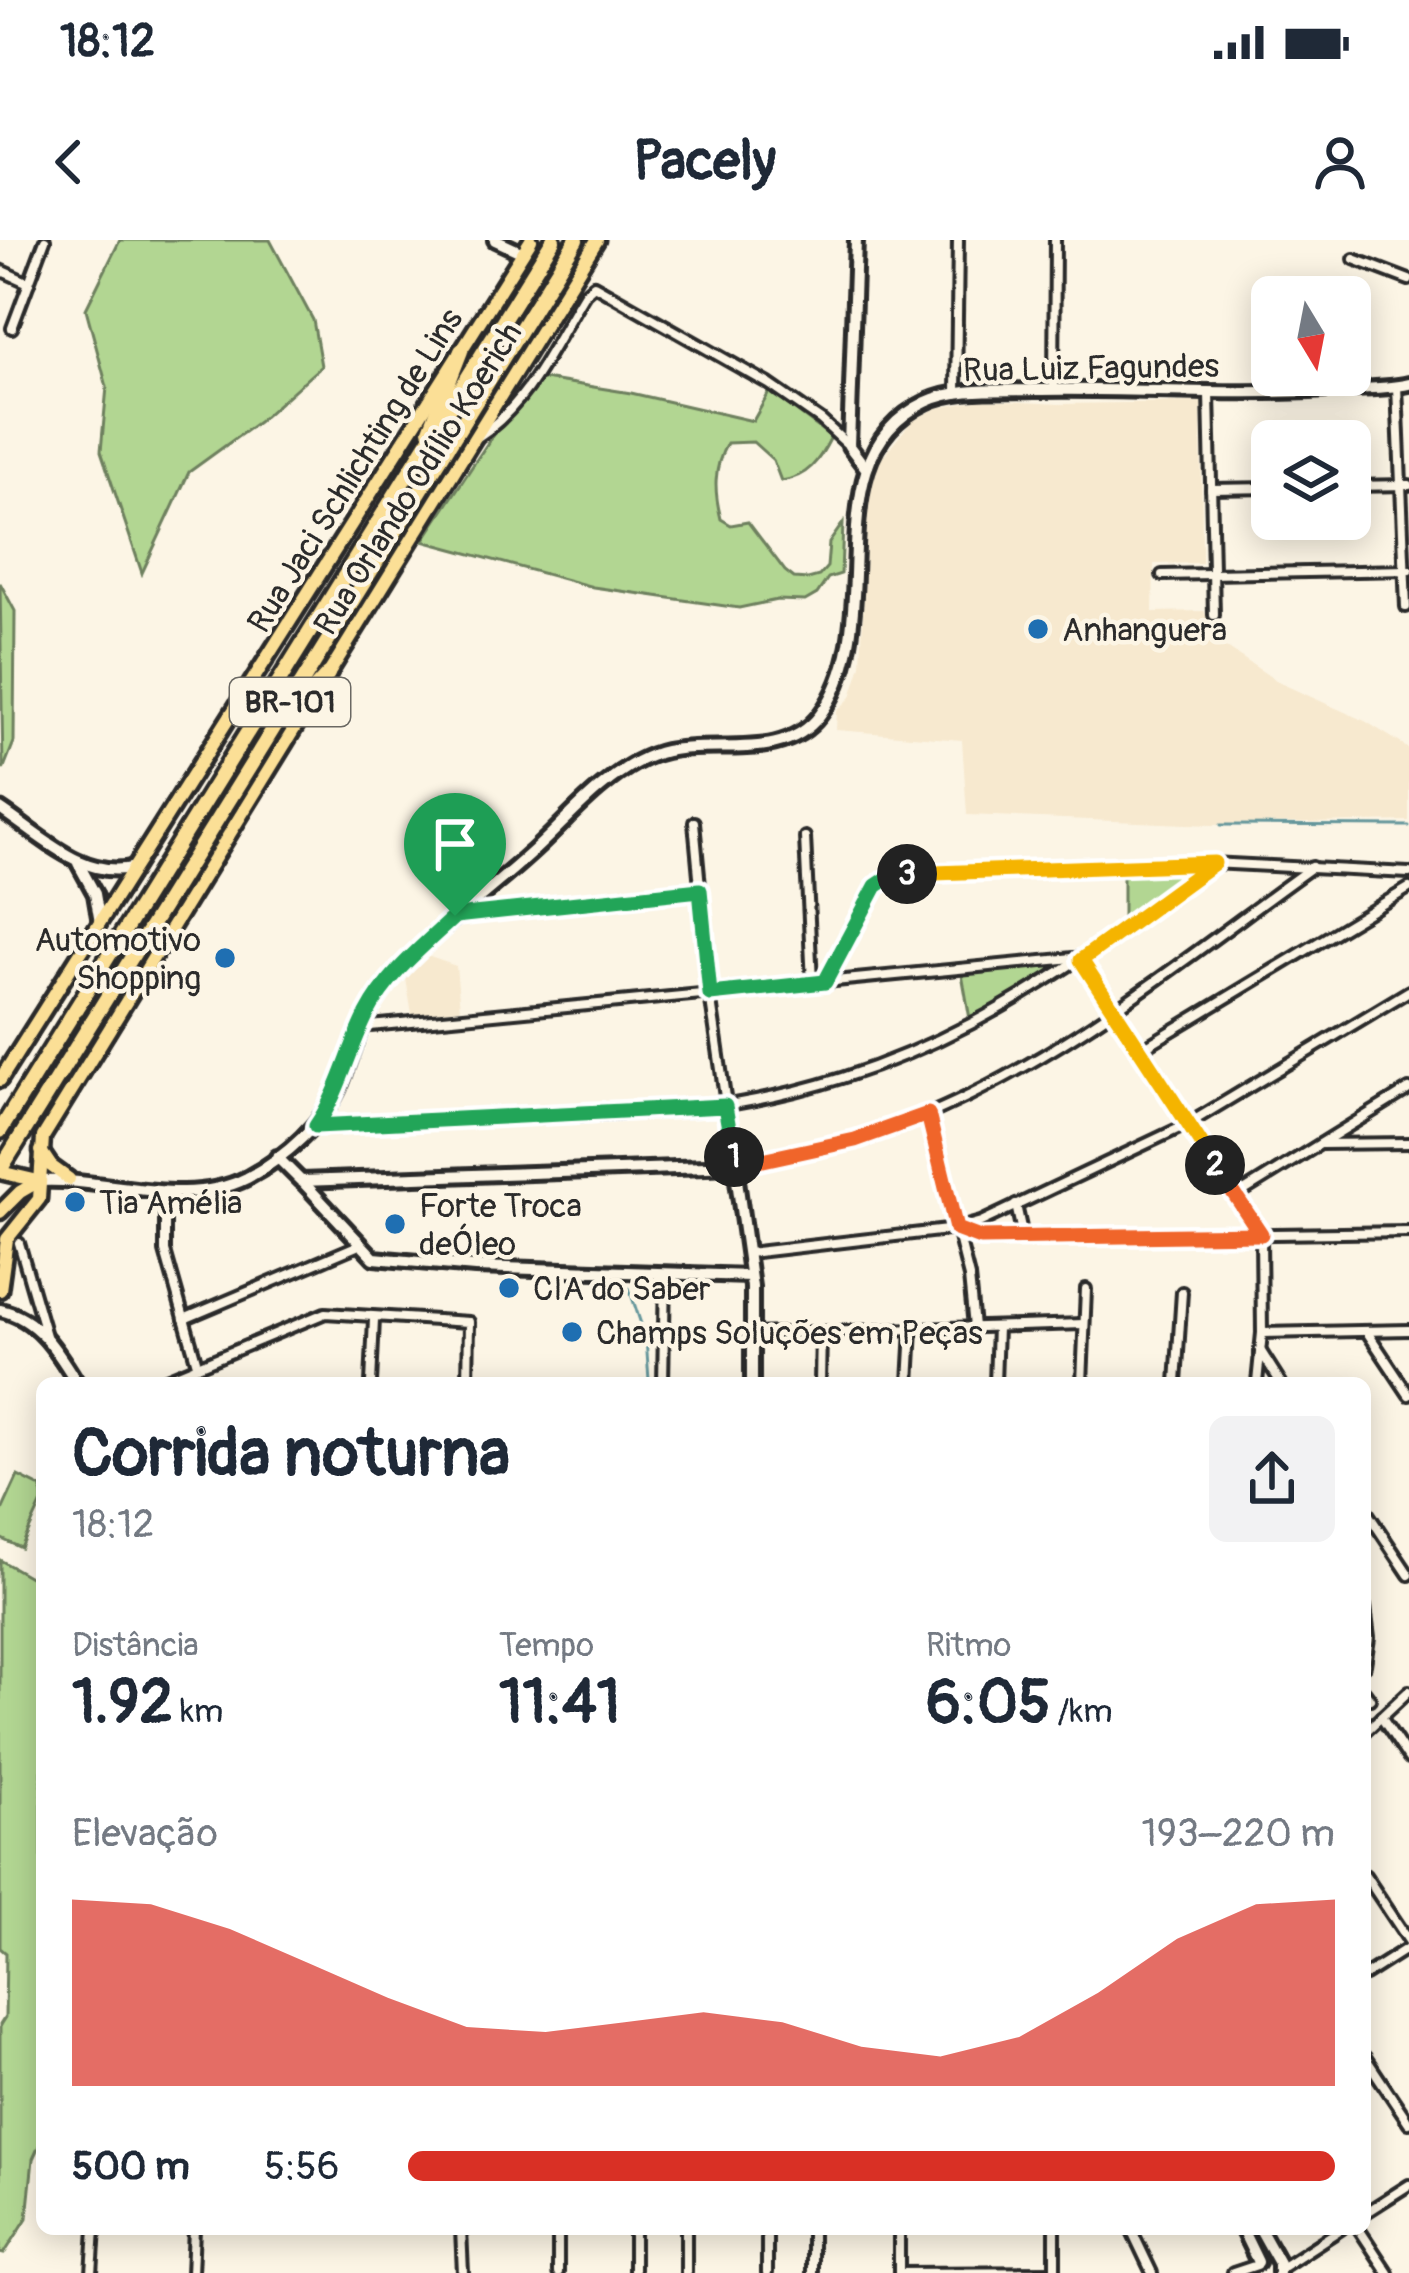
<!DOCTYPE html>
<html lang="pt">
<head>
<meta charset="utf-8">
<style>
	:root { --surface:#fff; --page:#f2f2f3; --text:#1f2937; --muted:#747a83; --accent:#d93025 }
	body { margin:0; font-family:Pangolin,sans-serif; background:var(--page); color:var(--text); height:100vh; display:flex; flex-direction:column; font-size:45px; white-space:nowrap }
	* { box-sizing:border-box; margin:0 }
	p { font-size:39px; color:var(--muted) }
	.icon { flex:none; width:66px; height:66px; fill:none; stroke:currentColor; stroke-width:2; stroke-linecap:round; stroke-linejoin:round }
	.map { position:relative; flex:1; overflow:hidden }
	.sheet { position:absolute; left:36px; top:1137px; width:1335px; height:858px; display:flex; flex-direction:column; background:var(--surface); border-radius:18px; box-shadow:0 6px 30px #0003 }
	.sheet>* { flex:none }
	.needle { width:78px; rotate:170deg }
	.controls { position:absolute; left:1251px; top:36px; display:grid; gap:24px }
	.controls a { display:grid; place-items:center; width:120px; height:120px; border-radius:18px; background:var(--surface); box-shadow:0 6px 30px #0003; font-size:60px }
	.pin { position:absolute; display:grid; place-items:center; width:102px; height:102px; color:#fff; margin:-123px -51px; border-radius:50% 50% 50% 0; rotate:-45deg; box-shadow:0 0 12px #0007 }
	.pin .icon { rotate:45deg }
	.km { position:absolute; width:60px; height:60px; margin:-30px; border-radius:50%; background:#222; color:#fff; font-size:33px; line-height:60px; text-align:center }
	.round { display:grid; place-items:center; flex:none; width:126px; height:126px; border-radius:18px; background:var(--page) }
	.overview { display:flex; align-items:center; justify-content:space-between; height:204px; padding:0 36px }
	h1 { font-size:66px; font-weight:800; line-height:90px }
	.stats { display:grid; grid-template-columns:repeat(3,1fr); gap:18px; height:204px; padding:12px 36px }
	.stats div { display:grid; align-content:center }
	.stats b { font-size:60px; font-weight:800 }
	.stats small { font-size:33px; font-weight:400 }
	.stats p { font-size:33px }
	.chart { height:336px; padding:24px 36px }
	.chart p { display:flex; justify-content:space-between }
	.chart svg { width:100%; height:216px; margin-top:12px; fill:var(--accent); opacity:.7 }
	ul { padding:0 36px; list-style:none; font-size:39px }
	li { display:grid; grid-template-columns:192px 144px 1fr; align-items:center; height:90px }
	li i { height:30px; border-radius:15px; background:var(--accent) }
	.status { display:flex; justify-content:space-between; align-items:center; height:84px; padding:0 60px; background:var(--surface); direction:ltr }
	.status svg { height:33px; fill:currentColor }
	header { display:flex; justify-content:space-between; align-items:center; height:156px; padding:0 36px; background:var(--surface); font-size:54px; font-weight:800 }
	.map>svg:first-child { display:block }
</style>
</head>
<body>
<div class="status"><b>18:12</b><svg viewBox="0 0 49 12"><path d="M0 12V9h3v3zM5 12V6h3v6zM10 12V3h3v9zM15 12V0h3v12zM26 1h20v11H26zM47 4h2v5h-2z"/></svg></div>
<header><svg class="icon" aria-label="back" viewBox="0 0 24 24"><path d="M15 5l-7 7 7 7"/></svg>Pacely<svg class="icon" aria-label="person" viewBox="0 0 24 24"><circle cx="12" cy="8" r="4"/><path d="M4 21q1-7 8-7t8 7"/></svg></header>
<div class="map">
<svg width="1409" height="2033" viewBox="0 0 1409 2033">
	<rect width="100%" height="100%" fill="#fcf5e5"/>
	<filter id="ink" filterUnits="userSpaceOnUse"><feTurbulence type="fractalNoise" baseFrequency=".00833" numOctaves="2"/><feDisplacementMap in="SourceGraphic" scale="24" xChannelSelector="R" yChannelSelector="G"/><feConvolveMatrix kernelMatrix="1 2 1 2 8 2 1 2 1" color-interpolation-filters="sRGB"/></filter>
	<g filter="url(#ink)">
		<g fill="#f7e9cf">
			<polygon points="982,160 1059,164 1201,162 1202,323 1154,324 1153,372 1204,371 1224,406 1280,443 1365,481 1402,504 1409,510 1409,581 1211,585 967,575 962,500 836,490 837,471 851,457 861,425 868,258 880,220 912,181 937,168"/>
			<polygon points="424,715 456,726 460,769 412,775 405,733 415,718"/>
		</g>
		<g fill="#b2d692" stroke="#6e805e" stroke-width="3">
			<polygon points="120,0 270,0 313,80 321,126 258,182 189,232 142,333 101,211 107,147 86,69"/>
			<path d="M531,137L631,153L753,181L770,151L831,197C819,221 808,237 781,241L773,220L753,202L727,203C713,228 714,252 721,279L731,285L748,282L785,331L794,338L808,339L819,336L827,327L829,303L843,283L841,334L828,338L817,354L805,361L777,360L739,368L593,347L423,301Z"/>
			<polygon points="0,343 15,371 14,502 3,530"/>
			<polygon points="1190,630 1123,684 1123,631"/>
			<polygon points="1065,723 970,779 962,734"/>
			<polygon points="18,1236 42,1248 42,1262 21,1308 0,1298 0,1275"/>
			<polygon points="0,1320 42,1344 42,1899 33,1919 27,1978 4,2014 0,2013 0,1785 5,1777 6,1713 0,1708"/>
		</g>
		<g fill="none" stroke-linecap="round" stroke-linejoin="round">
			<g stroke="#66979c" stroke-width="3">
				<polyline points="1221,585 1409,586"/>
				<polyline points="629,1048 646,1099 649,1140"/>
			</g>
			<defs>
				<g id="street">
					<polyline points="1354,19 1409,40"/>
					<polyline points="0,30 29,43"/>
					<polyline points="12,88 45,0"/>
					<polyline points="1397,146 1406,367"/>
					<polyline points="1054,150 1055,0"/>
					<polyline points="1209,153 1214,375"/>
					<polyline points="956,154 958,0"/>
					<path d="M478,197C529,164 554,103 585,53L594,45L769,144L821,180L848,205"/>
					<polyline points="1350,246 1409,245"/>
					<polyline points="1211,249 1272,248"/>
					<polyline points="1162,335 1409,330"/>
					<path d="M694,582L710,754L735,926C795,914 855,903 912,881C1059,823 1185,718 1312,627"/>
					<polyline points="805,597 812,743"/>
					<polyline points="457,676 700,650"/>
					<polyline points="826,741 876,646 898,635 1191,622 1409,633"/>
					<polyline points="360,787 1073,718 1081,720 1261,994"/>
					<polyline points="1140,810 1409,648"/>
					<polyline points="928,874 969,1037 974,1087"/>
					<path d="M316,886L693,870C912,843 1042,749 1214,623"/>
					<polyline points="1321,904 1409,903"/>
					<polyline points="165,951 165,1011 197,1124"/>
					<polyline points="1236,956 1409,849"/>
					<polyline points="1016,965 1023,997"/>
					<polyline points="956,989 981,982 1188,884 1409,751"/>
					<polyline points="19,1003 47,1099"/>
					<polyline points="748,1013 956,989 981,998 1409,992"/>
					<polyline points="184,1079 359,1005"/>
					<polyline points="1367,1092 1409,1155"/>
					<polyline points="1262,1093 1409,1090"/>
					<polyline points="753,1094 1084,1084"/>
					<polyline points="1260,1110 1281,1143"/>
					<polyline points="157,1143 325,1073 469,1082 468,1143"/>
					<polyline points="371,1143 374,1079"/>
					<polyline points="663,1143 665,1033"/>
					<polyline points="820,1143 821,1092"/>
					<polyline points="909,1143 912,1089"/>
					<polyline points="995,1143 997,1087"/>
					<polyline points="1082,1143 1086,1049"/>
					<polyline points="1176,1143 1182,1052"/>
					<polyline points="1257,1143 1262,1093 1261,995"/>
					<polyline points="1365,1269 1409,1335"/>
					<polyline points="1365,1366 1369,1398 1365,1425"/>
					<polyline points="1365,1452 1370,1459"/>
					<polyline points="1381,1477 1409,1519"/>
					<polyline points="1365,1492 1409,1451"/>
					<polyline points="1365,1635 1409,1701"/>
					<polyline points="1365,1735 1409,1707"/>
					<polyline points="1365,1817 1409,1883"/>
					<polyline points="1365,1973 1409,1945"/>
					<polyline points="461,1989 463,2033"/>
					<polyline points="558,1989 558,2033"/>
					<polyline points="634,1989 634,2033"/>
					<polyline points="767,1989 767,2033"/>
					<polyline points="812,1989 812,2033"/>
					<polyline points="899,1989 899,2033"/>
					<polyline points="1055,1989 1055,2033"/>
					<polyline points="1131,1989 1152,2033"/>
					<polyline points="1359,1989 1388,2033"/>
					<polyline points="1278,2030 1341,1989"/>
					<polyline points="92,2033 95,1989"/>
					<polyline points="192,2033 194,1989"/>
					<polyline points="686,2033 686,1989"/>
					<polyline points="899,2033 1055,2032"/>
					<polyline points="1233,2033 1257,2025"/>
				</g>
				<g id="secondary">
					<polyline points="495,0 523,13"/>
					<polyline points="856,0 849,206 865,227"/>
					<path d="M0,569C40,595 84,641 135,627"/>
					<polyline points="78,623 95,654 100,683"/>
					<polyline points="277,917 301,941 735,926 752,1047 752,1143"/>
					<path d="M39,941C106,937 184,970 247,938C286,917 324,883 341,843C355,808 362,774 387,744C428,694 482,658 529,615C554,593 576,567 602,546C620,531 643,516 666,511C716,500 784,523 820,475C893,378 808,218 926,162C957,147 1001,151 1035,150C1132,148 1230,156 1327,150C1354,148 1383,150 1409,144"/>
					<polyline points="302,941 374,1018 475,1027 750,1036"/>
					<path d="M0,1070C38,1078 58,1112 77,1143"/>
					<polyline points="1242,1989 1258,2022"/>
					<polyline points="1260,1989 1279,2023 1279,2033"/>
				</g>
				<g id="primary">
					<polyline points="326,438 597,0"/>
					<polyline points="0,840 531,0"/>
					<polyline points="41,911 51,926 69,939"/>
					<polyline points="0,932 38,941"/>
					<polyline points="0,972 20,952 39,941"/>
					<polyline points="0,1050 7,999 39,959 43,897 315,455"/>
				</g>
				<g id="highway">
					<polyline points="430,190 461,111"/>
					<polyline points="284,482 328,434"/>
					<polyline points="0,891 553,0"/>
					<polyline points="0,930 576,0"/>
				</g>
			</defs>
			<use href="#street" stroke="#2b2b2b" stroke-width="16"/>
			<use href="#secondary" stroke="#2b2b2b" stroke-width="20"/>
			<use href="#primary" stroke="#2b2b2b" stroke-width="21"/>
			<use href="#highway" stroke="#2b2b2b" stroke-width="22"/>
			<use href="#street" stroke="#fcf5e5" stroke-width="8"/>
			<use href="#secondary" stroke="#fcf5e5" stroke-width="10"/>
			<use href="#primary" stroke="#fbdf96" stroke-width="12"/>
			<use href="#highway" stroke="#fbdf96" stroke-width="14"/>
		</g>
	</g>
	<g fill="none" stroke-linecap="round" stroke-linejoin="round" filter="url(#ink)">
		<defs>
			<path id="split-1" d="M455,676C423,706 387,735 367,774C348,811 340,851 316,886L725,866L734,917"/>
			<polyline id="split-2" points="734,917 735,926 855,900 928,874 956,989 980,998 1261,994 1215,925"/>
			<polyline id="split-3" points="907,634 1214,623 1081,720 1215,925"/>
			<polyline id="split-4" points="455,676 700,650 710,754 825,742 876,646 888,638 907,634"/>
		</defs>
		<use href="#split-1" stroke="#fff" stroke-width="24"/>
		<use href="#split-2" stroke="#fff" stroke-width="24"/>
		<use href="#split-3" stroke="#fff" stroke-width="24"/>
		<use href="#split-4" stroke="#fff" stroke-width="24"/>
		<use href="#split-1" stroke="#22a559" stroke-width="15"/>
		<use href="#split-2" stroke="#f0652b" stroke-width="15"/>
		<use href="#split-3" stroke="#f5b400" stroke-width="15"/>
		<use href="#split-4" stroke="#22a559" stroke-width="15"/>
	</g>
	<g fill="#1f6fb2" stroke="#fcf5e5" stroke-width="4.5">
		<circle cx="1038" cy="389" r="12"/>
		<circle cx="225" cy="718" r="12"/>
		<circle cx="75" cy="962" r="12"/>
		<circle cx="395" cy="984" r="12"/>
		<circle cx="509" cy="1048" r="12"/>
		<circle cx="572" cy="1092" r="12"/>
	</g>
	<g text-anchor="middle" stroke-width="9" stroke-linejoin="round" paint-order="stroke">
		<rect fill="#fcf5e5" stroke="#6a6863" stroke-width="3" x="230" y="438" width="120" height="48" rx="9"/>
		<g font-size="30" font-weight="bold" fill="#2b2b2b">
			<text x="290" y="472">BR-101</text>
		</g>
		<g font-size="33" fill="#2b2b2b" stroke="#fcf5e5">
			<text transform="translate(1091 127) rotate(-1)" y="12">Rua Luiz Fagundes</text>
			<text transform="translate(354 230) rotate(-58)" y="12">Rua Jaci Schlichting de Lins</text>
			<text transform="translate(417 238) rotate(-58)" y="12">Rua Orlando Odílio Koerich</text>
		</g>
		<g font-size="33" fill="#2b2b2b" stroke="#fcf5e5" text-anchor="start">
			<text x="1062" y="401">Anhanguera</text>
			<text x="201" y="711" text-anchor="end">Automotivo<tspan x="201" dy="38">Shopping</tspan></text>
			<text x="99" y="974">Tia Amélia</text>
			<text x="419" y="977">Forte Troca<tspan x="419" dy="38">deÓleo</tspan></text>
			<text x="533" y="1060">CIA do Saber</text>
			<text x="596" y="1104">Champs Soluções em Peças</text>
		</g>
	</g>
</svg>
<div class="controls">
<a><svg class="needle" viewBox="-14 -14 28 28"><path d="M0-13l5 13h-10z" fill="#e53935"/><path d="M0 13l5-13h-10z" fill="#747a83"/></svg></a>
<a><svg class="icon" aria-label="layers" viewBox="0 0 24 24"><path d="M12 4l9 5-9 5-9-5zM3 14l9 5 9-5"/></svg></a>
</div>
<div class="pin" style="left:455px;top:676px;background:#1e9e55"><svg class="icon" aria-label="arrive" viewBox="0 0 24 24"><path d="M6 21V4h12l-3 4 3 4H6"/></svg></div>
<b class="km" style="left:734px;top:917px">1</b>
<b class="km" style="left:1215px;top:925px">2</b>
<b class="km" style="left:907px;top:634px">3</b>
<section class="sheet">
<div class="overview"><div><h1>Corrida noturna</h1><p>18:12</p></div><a class="round"><svg class="icon" aria-label="share" viewBox="0 0 24 24"><path d="M12 15V3M7 8l5-5 5 5M5 13v7h14v-7"/></svg></a></div>
<div class="stats">
<div><p>Distância</p><b>1.92<small> km</small></b></div>
<div><p>Tempo</p><b>11:41</b></div>
<div><p>Ritmo</p><b>6:05<small> /km</small></b></div>
</div>
<div class="chart"><p><span>Elevação</span>193–220 m</p>
<svg viewBox="0 0 160 44" preserveAspectRatio="none"><path d="M0 44V6L10 7L20 12L30 19L40 26L50 32L60 33L70 31L80 29L90 31L100 36L110 38L120 34L130 25L140 14L150 7L160 6V44z"/></svg>
</div>
<ul>
<li><b>500 m</b>5:56<i style="width:100%"></i></li>
</ul>
</section>
</div>
</body>
</html>
